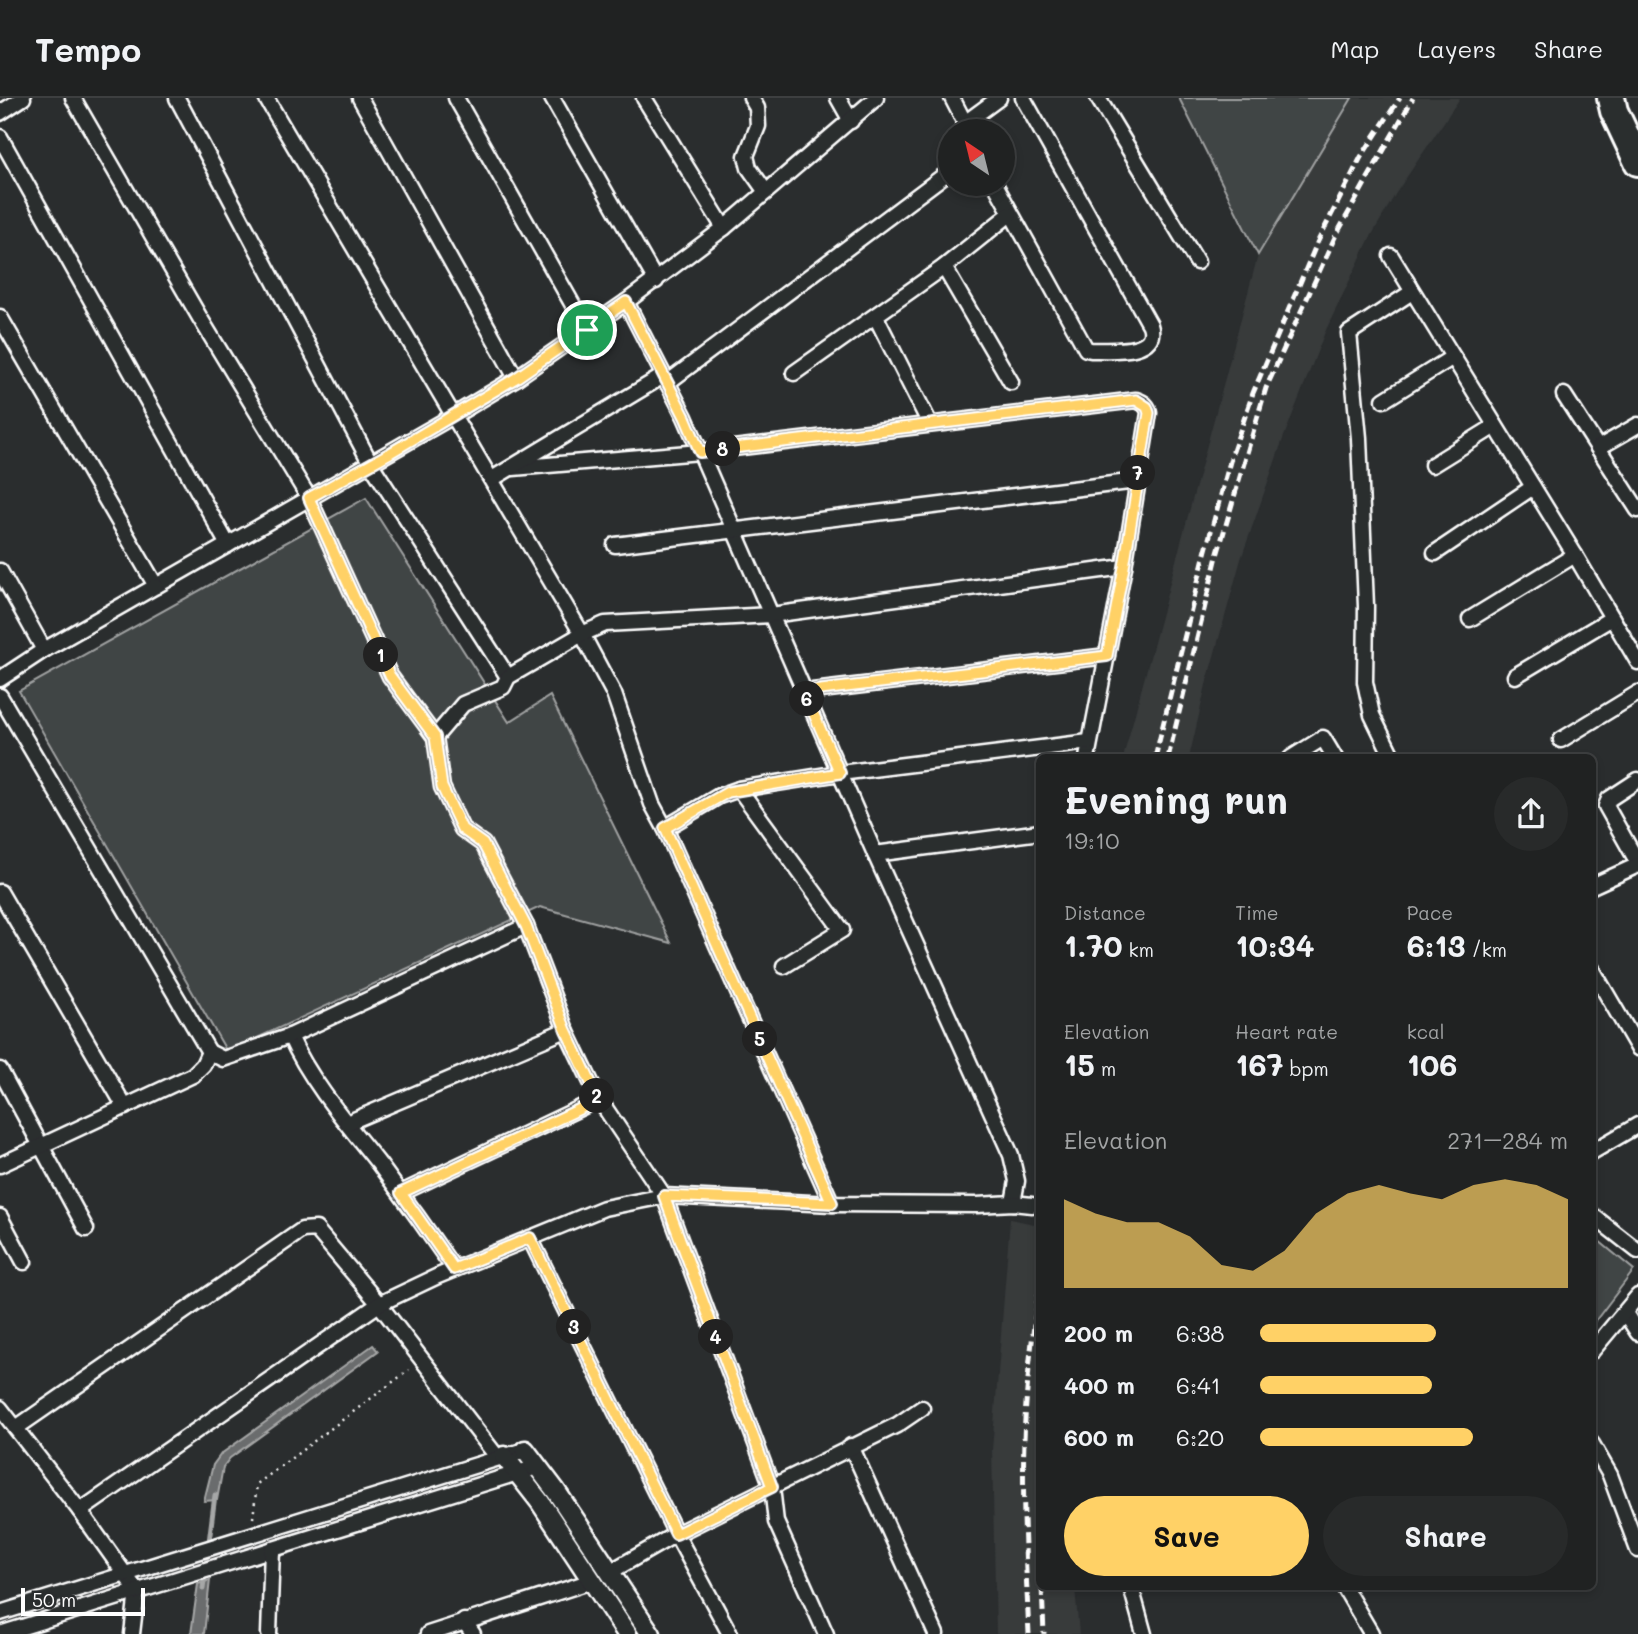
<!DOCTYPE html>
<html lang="en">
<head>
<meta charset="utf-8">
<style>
	:root { --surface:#202222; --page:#282a2a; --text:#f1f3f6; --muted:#a2a4a5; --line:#3d3f40; --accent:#ffd166 }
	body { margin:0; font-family:Mali,sans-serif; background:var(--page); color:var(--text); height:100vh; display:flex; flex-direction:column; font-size:26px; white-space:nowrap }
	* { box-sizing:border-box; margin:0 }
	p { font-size:23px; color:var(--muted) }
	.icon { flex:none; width:38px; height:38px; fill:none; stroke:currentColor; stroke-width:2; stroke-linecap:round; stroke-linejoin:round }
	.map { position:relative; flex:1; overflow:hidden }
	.side { position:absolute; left:1036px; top:656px; width:560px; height:836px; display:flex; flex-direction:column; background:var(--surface); border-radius:10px; box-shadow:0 4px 10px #0003,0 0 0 2px var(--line) }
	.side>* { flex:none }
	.needle { width:46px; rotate:325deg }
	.controls { position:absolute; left:938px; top:21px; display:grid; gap:14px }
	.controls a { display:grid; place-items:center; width:77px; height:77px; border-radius:50%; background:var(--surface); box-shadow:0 4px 10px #0003,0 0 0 2px var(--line); font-size:35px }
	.scale { position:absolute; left:21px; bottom:18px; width:124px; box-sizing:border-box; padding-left:7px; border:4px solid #fff; border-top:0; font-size:19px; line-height:24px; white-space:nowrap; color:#fff; -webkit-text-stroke:5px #2a2d2e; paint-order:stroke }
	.pin { position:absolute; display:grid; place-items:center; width:60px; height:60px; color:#fff; margin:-30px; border:4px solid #fff; border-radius:50%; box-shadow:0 2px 7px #0007 }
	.km { position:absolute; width:35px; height:35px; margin:-18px; border-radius:50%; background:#222; color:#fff; font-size:19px; line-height:35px; text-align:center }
	.round { display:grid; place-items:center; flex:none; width:74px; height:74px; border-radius:37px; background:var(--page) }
	.summary { display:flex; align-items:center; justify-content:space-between; height:119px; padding:0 28px }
	h1 { font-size:38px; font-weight:800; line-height:52px }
	.metrics { display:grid; grid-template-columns:repeat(3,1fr); gap:10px; height:119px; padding:7px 28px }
	.metrics div { display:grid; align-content:center }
	.metrics b { font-size:30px; font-weight:800 }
	.metrics small { font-size:19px; font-weight:400 }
	.metrics p { font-size:19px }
	.chart { height:196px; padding:14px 28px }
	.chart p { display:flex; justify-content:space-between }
	.chart svg { width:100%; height:126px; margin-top:7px; fill:var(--accent); opacity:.7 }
	.primary-button { display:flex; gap:14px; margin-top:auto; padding:14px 28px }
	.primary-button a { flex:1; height:80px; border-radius:42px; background:var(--accent); color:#111; font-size:28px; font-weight:800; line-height:80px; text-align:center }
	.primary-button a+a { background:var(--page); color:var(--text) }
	ul { padding:0 28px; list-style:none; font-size:23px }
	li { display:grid; grid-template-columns:112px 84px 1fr; align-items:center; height:52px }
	li i { height:18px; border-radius:9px; background:var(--accent) }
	header { display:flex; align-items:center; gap:42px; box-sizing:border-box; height:98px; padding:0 35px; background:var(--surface); border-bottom:2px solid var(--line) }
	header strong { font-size:33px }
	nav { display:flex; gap:38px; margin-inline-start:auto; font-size:24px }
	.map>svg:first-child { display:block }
</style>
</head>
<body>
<header>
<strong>Tempo</strong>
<nav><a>Map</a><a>Layers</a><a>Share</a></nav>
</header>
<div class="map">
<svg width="1638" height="1536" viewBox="0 0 1638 1536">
	<rect width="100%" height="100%" fill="#2a2d2e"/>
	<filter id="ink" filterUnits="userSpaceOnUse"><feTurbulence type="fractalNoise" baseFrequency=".0143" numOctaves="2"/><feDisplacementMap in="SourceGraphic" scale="14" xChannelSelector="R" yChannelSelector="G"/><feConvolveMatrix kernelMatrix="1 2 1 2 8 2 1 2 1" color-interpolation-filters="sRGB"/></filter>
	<g filter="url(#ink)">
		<g fill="#373a3b">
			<polygon points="1352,0 1460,0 1396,95 1369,142 1325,234 1283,341 1241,461 1206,587 1189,660 1123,660 1258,157"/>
			<polygon points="1010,1121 1039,1127 1040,1489 1075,1489 1079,1536 996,1536 992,1352"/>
		</g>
		<g fill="#414445" stroke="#a0a2a2" stroke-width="2">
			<polygon points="1179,0 1352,0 1258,157"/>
			<polygon points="366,400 509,624 550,598 671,845 540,809 227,954 19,593"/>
			<polygon points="1593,1138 1634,1172 1593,1226"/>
		</g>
		<g fill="#6a6c6d" stroke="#a6a7a7" stroke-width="2">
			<polygon points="373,1247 378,1253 230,1360 223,1369 217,1402 204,1403 213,1367 221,1356"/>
			<polygon points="210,1482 204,1536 191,1536 198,1486"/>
		</g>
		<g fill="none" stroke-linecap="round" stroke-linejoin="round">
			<polyline stroke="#a6a7a7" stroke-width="5" points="203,1491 215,1397"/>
			<defs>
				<g id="minor">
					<polyline points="73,0 200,220 309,400 390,578 435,639 442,689 462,731 483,746 526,828 566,932 599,1001 664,1098 772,1389 776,1424 826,1536"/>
					<polyline points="177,0 371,366 508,579"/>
					<polyline points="266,0 582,536 614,596 652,706 665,730 832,1106"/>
					<polyline points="360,0 516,280"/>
					<polyline points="456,0 587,232"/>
					<polyline points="552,0 656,183"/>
					<polyline points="644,0 724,130"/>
					<polyline points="751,0 757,10 758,28 746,58 749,70 766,94"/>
					<polyline points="838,0 851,23"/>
					<polyline points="952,0 969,33"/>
					<polyline points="1098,0 1197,164"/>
					<polyline points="0,15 23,0"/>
					<polyline points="965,25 999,0"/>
					<polyline points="0,39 228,447"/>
					<path d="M995,86L1086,251L1091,252C1108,252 1160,257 1150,227L1023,0"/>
					<polyline points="1391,158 1575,457 1638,564"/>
					<polyline points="944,169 1011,284"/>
					<polyline points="626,204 724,130 876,0"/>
					<polyline points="0,219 156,488 453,318 516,280 626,204 685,319 875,756 1011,1057 1017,1083 1013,1105"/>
					<polyline points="876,219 930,326"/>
					<polyline points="794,275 944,169 1010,116"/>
					<polyline points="667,285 950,73"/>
					<polyline points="1564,297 1638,412"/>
					<polyline points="1384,302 1453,259"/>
					<polyline points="1598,350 1638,327"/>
					<polyline points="1432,367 1495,328"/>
					<path d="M513,370L700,354L1136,302C1143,304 1148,308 1149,315L1124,469L1087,660"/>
					<polyline points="492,381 663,278"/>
					<polyline points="615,447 1137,383"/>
					<polyline points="1435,455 1533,389"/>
					<polyline points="0,473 44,552"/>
					<polyline points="1470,521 1575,457"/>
					<polyline points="1515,578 1612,520"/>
					<polyline points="0,581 44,552 156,488"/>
					<polyline points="804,594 1107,558"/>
					<polyline points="0,598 209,954"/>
					<polyline points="435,639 463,606 503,589 508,579 582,536 605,526 771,517 1124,469"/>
					<polyline points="1561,642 1638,595"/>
					<polyline points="1291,660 1323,640 1335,660"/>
					<polyline points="1393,660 1372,617 1365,584 1366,508 1359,340 1349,235 1412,194"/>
					<polyline points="1638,682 1609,701 1606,708 1638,765"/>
					<polyline points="739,691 842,832 784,868"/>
					<polyline points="665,730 719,698 739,691 840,675 1089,644"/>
					<polyline points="875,756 1040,734"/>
					<polyline points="1592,788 1638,767"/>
					<polyline points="0,794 125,1009"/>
					<polyline points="1592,871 1638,950"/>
					<path d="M290,938C310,983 348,1027 379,1066C405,1101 430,1136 454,1171"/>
					<polyline points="0,972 86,1131"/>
					<polyline points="347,1025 566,932"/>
					<polyline points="1592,1054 1638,1027"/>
					<polyline points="0,1067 193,977 203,967 209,954 223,961 290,938 526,828"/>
					<polyline points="401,1095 599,1001"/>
					<polyline points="1592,1117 1638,1153"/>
					<polyline points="0,1119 24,1164"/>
					<polyline points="530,1140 676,1436 730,1536"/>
					<polyline points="1625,1215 1638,1235"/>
					<polyline points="1592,1253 1638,1198"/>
					<polyline points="0,1310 80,1413 137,1493 132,1536"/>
					<polyline points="16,1330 302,1132 316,1131 379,1206 498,1360"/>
					<polyline points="1592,1346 1610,1377 1638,1452"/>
					<polyline points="851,1348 936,1536"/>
					<polyline points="80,1413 379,1206 438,1178 604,1110 664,1098 832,1106 977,1107 1013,1105 1032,1107"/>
					<polyline points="610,1474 676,1436 897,1327 922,1310"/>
					<polyline points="1131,1489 1144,1536"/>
					<polyline points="1344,1489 1371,1535 1370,1536"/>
					<polyline points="0,1515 525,1352"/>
					<polyline points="464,1523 473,1536"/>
					<polyline points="0,1536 537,1369"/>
					<polyline points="269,1536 272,1451"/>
					<polyline points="428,1536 592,1483"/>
				</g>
				<g id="tertiary">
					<polyline points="525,1352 556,1393 651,1536"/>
					<polyline points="504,1358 540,1404 627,1536"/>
				</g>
				<polyline id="motorway" points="1611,0 1614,13 1638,64"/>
			</defs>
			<use href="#minor" stroke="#fff" stroke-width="19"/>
			<use href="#tertiary" stroke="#fff" stroke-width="23"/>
			<use href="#motorway" stroke="#fff" stroke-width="32"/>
			<polyline stroke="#fff" stroke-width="2.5" stroke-dasharray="2 5" stroke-linecap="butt" points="253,1420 257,1386 409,1272"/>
			<use href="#minor" stroke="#2a2d2e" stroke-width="14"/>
			<use href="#tertiary" stroke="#2a2d2e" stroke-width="18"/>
			<use href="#motorway" stroke="#2a2d2e" stroke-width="26"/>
			<g stroke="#fff" stroke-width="5" stroke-dasharray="10 5" stroke-linecap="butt">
				<polyline points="1155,660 1204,459 1232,356 1253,295 1317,145 1361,59 1400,0"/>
				<polyline points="1168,660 1218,454 1266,290 1335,139 1413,0"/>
				<polyline points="1042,1489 1044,1536"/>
				<path d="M1029,1536C1026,1471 1022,1406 1024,1342C1026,1290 1032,1237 1040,1186"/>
			</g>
		</g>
	</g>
	<g fill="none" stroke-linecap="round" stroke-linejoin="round" filter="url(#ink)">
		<defs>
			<polygon id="route" points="626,204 685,319 700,354 1136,302 1147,309 1149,315 1124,469 1107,558 804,594 840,675 728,694 665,730 832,1105 664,1098 772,1389 676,1436 530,1140 454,1171 401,1095 599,1002 566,932 526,828 483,746 462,731 442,689 435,639 390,578 309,400 390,355 516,280"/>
		</defs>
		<use href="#route" stroke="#fff" stroke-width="14"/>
		<use href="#route" stroke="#ffd166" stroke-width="9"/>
	</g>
</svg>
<div class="controls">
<a><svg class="needle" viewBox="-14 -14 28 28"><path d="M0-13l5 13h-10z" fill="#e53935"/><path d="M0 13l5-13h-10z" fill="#a2a4a5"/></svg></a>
</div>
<div class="scale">50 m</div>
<div class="pin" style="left:587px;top:232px;background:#1e9e55"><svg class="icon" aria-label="arrive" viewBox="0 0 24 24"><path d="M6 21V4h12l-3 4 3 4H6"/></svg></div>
<b class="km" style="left:381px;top:557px">1</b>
<b class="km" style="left:597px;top:998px">2</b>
<b class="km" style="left:574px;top:1229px">3</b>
<b class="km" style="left:716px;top:1239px">4</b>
<b class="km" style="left:760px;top:941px">5</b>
<b class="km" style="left:807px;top:601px">6</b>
<b class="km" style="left:1138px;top:375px">7</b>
<b class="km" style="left:723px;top:351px">8</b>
<section class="side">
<div class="summary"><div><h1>Evening run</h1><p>19:10</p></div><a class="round"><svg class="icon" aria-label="share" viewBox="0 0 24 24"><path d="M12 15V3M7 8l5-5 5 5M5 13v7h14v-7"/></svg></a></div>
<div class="metrics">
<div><p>Distance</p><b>1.70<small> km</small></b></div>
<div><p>Time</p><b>10:34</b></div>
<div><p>Pace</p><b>6:13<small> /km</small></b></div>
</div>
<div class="metrics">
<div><p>Elevation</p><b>15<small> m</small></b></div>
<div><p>Heart rate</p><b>167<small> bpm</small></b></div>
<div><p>kcal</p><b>106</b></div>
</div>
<div class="chart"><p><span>Elevation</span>271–284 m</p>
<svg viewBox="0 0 160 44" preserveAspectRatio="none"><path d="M0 44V13L10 18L20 21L30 21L40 26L50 36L60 38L70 31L80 18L90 11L100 8L110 11L120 13L130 8L140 6L150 8L160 13V44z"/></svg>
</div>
<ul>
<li><b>200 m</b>6:38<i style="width:57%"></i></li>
<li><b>400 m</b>6:41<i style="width:56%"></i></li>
<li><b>600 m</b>6:20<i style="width:69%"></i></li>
</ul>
<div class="primary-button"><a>Save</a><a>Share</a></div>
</section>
</div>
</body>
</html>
